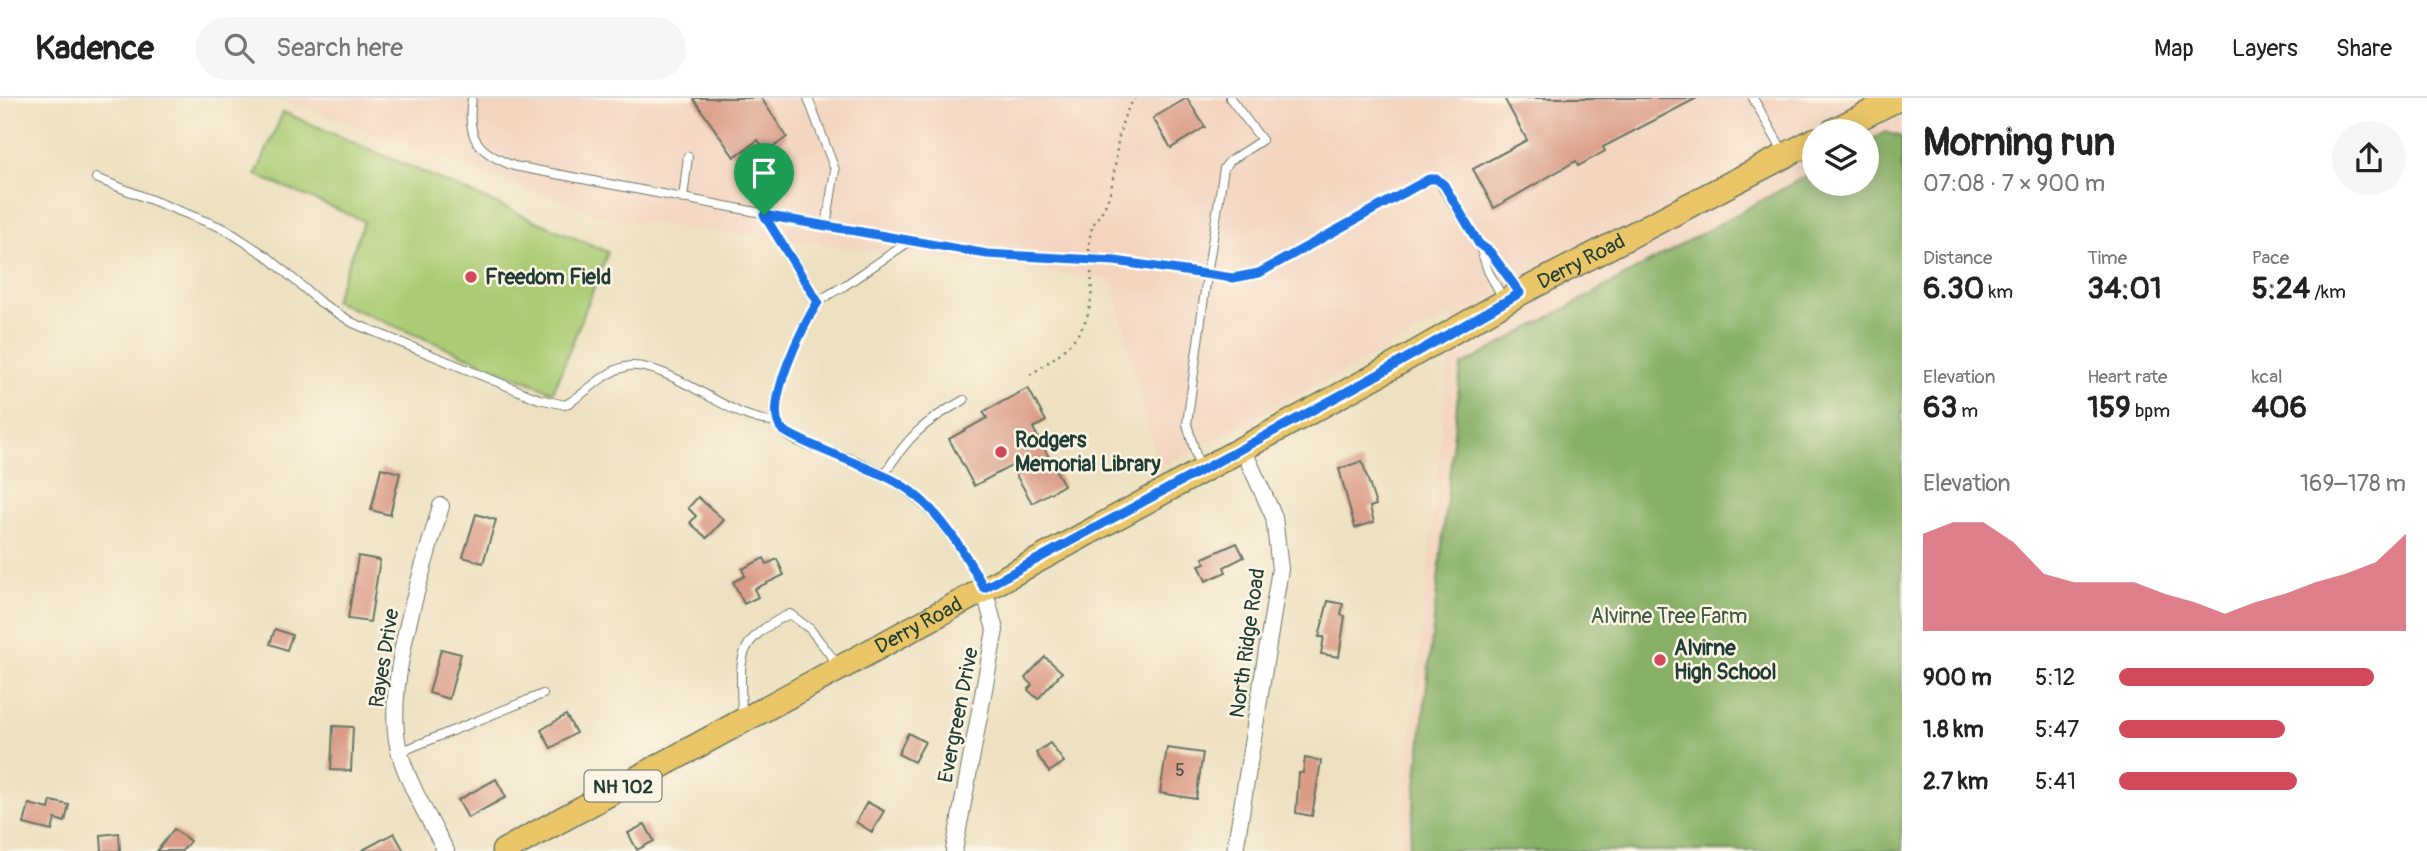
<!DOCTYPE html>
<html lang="en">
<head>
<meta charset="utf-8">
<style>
	:root { --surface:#fff; --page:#f6f6f6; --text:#222; --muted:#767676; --line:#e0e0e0; --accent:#d1495b }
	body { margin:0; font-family:Pangolin,sans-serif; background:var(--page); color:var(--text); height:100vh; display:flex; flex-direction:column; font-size:26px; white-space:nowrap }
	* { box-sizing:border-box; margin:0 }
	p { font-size:23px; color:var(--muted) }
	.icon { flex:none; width:38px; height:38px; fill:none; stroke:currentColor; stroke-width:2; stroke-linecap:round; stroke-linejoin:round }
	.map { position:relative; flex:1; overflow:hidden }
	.drawer { display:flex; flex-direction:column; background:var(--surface); width:525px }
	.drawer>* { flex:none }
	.tools { position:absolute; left:1802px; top:21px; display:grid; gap:14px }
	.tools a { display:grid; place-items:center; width:77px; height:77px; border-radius:50%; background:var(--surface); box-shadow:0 4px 18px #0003; font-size:35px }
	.pin { position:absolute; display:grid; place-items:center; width:60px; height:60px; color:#fff; margin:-72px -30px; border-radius:50% 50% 50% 0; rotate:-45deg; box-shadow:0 0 7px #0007 }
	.pin .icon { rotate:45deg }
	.round { display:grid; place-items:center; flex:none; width:74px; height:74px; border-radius:37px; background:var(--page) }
	.headline { display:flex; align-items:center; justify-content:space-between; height:119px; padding:0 21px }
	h1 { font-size:38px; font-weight:800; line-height:52px }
	.stats { display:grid; grid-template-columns:repeat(3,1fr); gap:10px; height:119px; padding:7px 21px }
	.stats div { display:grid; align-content:center }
	.stats b { font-size:30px; font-weight:800 }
	.stats small { font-size:19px; font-weight:400 }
	.stats p { font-size:19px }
	.chart { height:196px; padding:14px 21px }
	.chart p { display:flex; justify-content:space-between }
	.chart svg { width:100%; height:126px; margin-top:7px; fill:var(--accent); opacity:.7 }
	ul { padding:0 21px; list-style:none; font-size:23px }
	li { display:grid; grid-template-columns:112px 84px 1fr; align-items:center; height:52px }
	li i { height:18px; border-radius:9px; background:var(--accent) }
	header { display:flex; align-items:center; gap:42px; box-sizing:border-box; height:98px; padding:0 35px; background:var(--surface); border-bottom:2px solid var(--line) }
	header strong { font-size:33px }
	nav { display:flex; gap:38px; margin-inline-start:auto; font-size:24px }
	.search { width:490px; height:63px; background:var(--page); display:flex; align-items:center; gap:18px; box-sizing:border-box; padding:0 24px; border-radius:38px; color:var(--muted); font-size:26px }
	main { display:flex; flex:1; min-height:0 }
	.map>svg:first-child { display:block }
</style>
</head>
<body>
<header>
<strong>Kadence</strong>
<div class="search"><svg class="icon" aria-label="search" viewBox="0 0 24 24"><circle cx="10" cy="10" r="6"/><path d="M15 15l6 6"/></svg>Search here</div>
<nav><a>Map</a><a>Layers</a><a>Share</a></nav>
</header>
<main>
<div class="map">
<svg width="1902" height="753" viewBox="0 0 1902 753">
	<rect width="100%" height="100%" fill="#fcf5e5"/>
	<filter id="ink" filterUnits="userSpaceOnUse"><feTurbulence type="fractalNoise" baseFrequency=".0143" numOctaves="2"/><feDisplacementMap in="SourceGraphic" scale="14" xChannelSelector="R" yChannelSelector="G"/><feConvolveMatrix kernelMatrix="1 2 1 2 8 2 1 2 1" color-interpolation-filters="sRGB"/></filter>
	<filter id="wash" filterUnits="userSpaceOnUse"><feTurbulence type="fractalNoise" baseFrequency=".00686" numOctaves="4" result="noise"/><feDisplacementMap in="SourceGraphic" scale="28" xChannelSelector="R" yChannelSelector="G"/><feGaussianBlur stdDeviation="1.57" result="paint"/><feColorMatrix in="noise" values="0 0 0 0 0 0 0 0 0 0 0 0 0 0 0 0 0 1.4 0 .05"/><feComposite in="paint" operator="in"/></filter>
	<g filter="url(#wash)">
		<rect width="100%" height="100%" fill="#eee1c1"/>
		<path fill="#f3d4bf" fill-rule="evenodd" d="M276,0H1902V753H1400L1453,216L1158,371L1112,182L610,121ZM1815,33H1867V86H1815Z"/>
		<polygon fill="#abcc75" stroke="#658454" stroke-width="2" points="283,14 608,154 553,294 334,203 364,123 256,77"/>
		<polygon fill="#88b066" stroke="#54764d" stroke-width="2" points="1885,34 1902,39 1902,753 1409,753 1461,268 1815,73 1815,86 1867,86 1867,44"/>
		<g id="blocks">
			<g fill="#da9b87">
				<polygon points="693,0 761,0 787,39 766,54 758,42 734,59"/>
				<polygon points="1187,0 1205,29 1171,50 1153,20"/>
				<polygon points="1504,0 1697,0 1603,49 1605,53 1578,68 1576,63 1494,110 1473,71 1527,42"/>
				<polygon points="1028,290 1046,323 1033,330 1064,387 1032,405 1011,368 974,388 949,341 987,320 983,314"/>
				<polygon points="1362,363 1376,407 1370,409 1374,424 1355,430 1339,371"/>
				<polygon points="381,370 400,375 390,417 371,412"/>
				<polygon points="698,399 724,422 707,440 690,425 696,418 688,410"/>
				<polygon points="476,416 496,422 483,465 463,459"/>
				<polygon points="1237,445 1244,459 1224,469 1226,474 1206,483 1199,467 1205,465 1203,460"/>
				<polygon points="358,458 380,462 370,524 348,521"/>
				<polygon points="764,460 767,466 777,461 784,477 754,491 758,499 744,506 733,484 745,478 742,471"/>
				<polygon points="1328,503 1343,506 1341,517 1345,518 1339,559 1321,556 1324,539 1319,539"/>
				<polygon points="275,531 292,537 287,552 270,546"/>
				<polygon points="441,551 461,556 449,601 429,595"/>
				<polygon points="1045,559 1062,574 1038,601 1028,592 1032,587 1025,580"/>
				<polygon points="566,617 576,635 551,650 541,632"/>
				<polygon points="333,628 353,629 351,673 331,672"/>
				<polygon points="908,635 925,644 914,664 898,656"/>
				<polygon points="1050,645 1064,664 1049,674 1036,655"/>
				<polygon points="1167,650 1203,655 1196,701 1160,695"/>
				<polygon points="1305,660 1321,663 1312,718 1296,715 1299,675 1303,675"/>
				<polygon points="496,681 506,699 468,720 458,702"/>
				<polygon points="51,703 69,707 65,724 55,721 52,733 24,726 29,706 49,711"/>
				<polygon points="867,704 884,713 872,734 856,724"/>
				<polygon points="645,726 654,743 637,752 628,735"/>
				<polygon points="174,731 190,743 182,753 157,753"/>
				<polygon points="119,735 120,753 102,753 101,737"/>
				<polygon points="394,735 404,753 361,753"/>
			</g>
		</g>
	</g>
	<g filter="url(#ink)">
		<use href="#blocks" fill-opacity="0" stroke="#677665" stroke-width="2"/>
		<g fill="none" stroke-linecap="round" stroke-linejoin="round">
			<defs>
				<g id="service">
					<path d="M472,0C466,40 477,54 514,68L910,143"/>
					<polyline points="808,0 835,72 826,128"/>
					<polyline points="1753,0 1784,55"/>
					<path d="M96,80L225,131L268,159L320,204L353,225L539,301L565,307C585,297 603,274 625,269C656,260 715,306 746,317C756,321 767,323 778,325"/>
					<polyline points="683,101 688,58"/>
					<polyline points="764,117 818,204"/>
					<polyline points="1480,147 1490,154 1518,193"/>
					<polyline points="1200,371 1187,326 1207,177 1233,180 1259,175 1422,84 1437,81 1479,146 1488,173 1504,202"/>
					<path d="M884,377C907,339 925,323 964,302"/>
					<path d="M983,487C949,428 916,387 851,361C831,353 798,349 783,333C763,314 801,224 818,205C824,198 836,193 844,188C866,173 888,158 910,143L987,156L1115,163L1207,177L1224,70L1231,62L1262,42L1230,0"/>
					<path d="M742,619C741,562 732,543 790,516L810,531L839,568"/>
					<polyline points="400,654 543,596"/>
				</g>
				<g id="minor">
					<path d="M441,408C423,471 381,593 400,656C410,690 430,722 446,753"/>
					<polyline points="954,753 995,532 984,490"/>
					<polyline points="1235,753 1280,471 1274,419 1242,349"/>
				</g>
				<g id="primary">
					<polyline points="1833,33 1899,0"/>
					<path id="s1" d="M504,753L1372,280L1520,195L1815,42"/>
				</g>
			</defs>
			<use href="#service" stroke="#677665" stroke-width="10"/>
			<use href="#minor" stroke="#677665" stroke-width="18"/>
			<use href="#primary" stroke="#677665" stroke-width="27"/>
			<g stroke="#677665" stroke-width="2.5" stroke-dasharray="2 5" stroke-linecap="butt">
				<path d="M1089,153C1089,119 1101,123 1109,98C1119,68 1113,24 1136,0"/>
				<path d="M1030,277C1073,248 1096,229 1091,173"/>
			</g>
			<use href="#service" stroke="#fff" stroke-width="8"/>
			<use href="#minor" stroke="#fff" stroke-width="16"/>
			<use href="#primary" stroke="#eac669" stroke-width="24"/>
		</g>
	</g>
	<g fill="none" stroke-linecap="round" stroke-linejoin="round" filter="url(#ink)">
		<defs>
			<path id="route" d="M1429,81H1437L1444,87L1479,146L1490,154L1520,195L1372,280L984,490C963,452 938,409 900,386C879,372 787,341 780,329C765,304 803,227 818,204L764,117L987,156L1115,163L1233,180L1259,175Z"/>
		</defs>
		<use href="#route" stroke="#fff" stroke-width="14"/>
		<use href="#route" stroke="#1a73e8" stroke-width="9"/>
	</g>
	<g fill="#d1495b" stroke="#fcf5e5" stroke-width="2.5">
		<circle cx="471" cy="179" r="7"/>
		<circle cx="1001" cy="354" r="7"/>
		<circle cx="1660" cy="562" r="7"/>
	</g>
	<g text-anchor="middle" stroke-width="5" stroke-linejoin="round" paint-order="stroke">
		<g font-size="18" fill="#4e5449">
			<text x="1180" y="678">5</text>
		</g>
		<rect fill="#fcf5e5" stroke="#617469" stroke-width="2" x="584.5" y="672.5" width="77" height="31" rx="5"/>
		<g font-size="19" font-weight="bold" fill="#1f3d34">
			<text x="623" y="695">NH 102</text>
		</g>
		<g font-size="21" fill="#1f3d34" stroke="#fcf5e5">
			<text dy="7" stroke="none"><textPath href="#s1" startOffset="1228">Derry Road</textPath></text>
			<text dy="7" stroke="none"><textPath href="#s1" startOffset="472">Derry Road</textPath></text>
			<text transform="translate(1247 545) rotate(-82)" y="7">North Ridge Road</text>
			<text transform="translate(384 560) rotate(-81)" y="7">Rayes Drive</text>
			<text transform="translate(958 617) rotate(-79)" y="7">Evergreen Drive</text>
		</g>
		<g font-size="21" font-weight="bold" fill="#1f3d34" stroke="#fcf5e5" text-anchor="start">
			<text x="485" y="186">Freedom Field</text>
			<text x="1015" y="349">Rodgers<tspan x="1015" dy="24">Memorial Library</tspan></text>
			<text x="1674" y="557">Alvirne<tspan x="1674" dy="24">High School</tspan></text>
		</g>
		<g font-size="21" fill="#3b5a41" stroke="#fcf5e5">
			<text x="1669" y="525">Alvirne Tree Farm</text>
		</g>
	</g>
</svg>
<div class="tools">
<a><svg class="icon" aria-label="layers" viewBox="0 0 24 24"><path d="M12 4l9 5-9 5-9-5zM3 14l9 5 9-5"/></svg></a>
</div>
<div class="pin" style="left:764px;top:117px;background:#1e9e55"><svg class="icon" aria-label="arrive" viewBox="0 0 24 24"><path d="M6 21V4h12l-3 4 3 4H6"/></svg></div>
</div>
<section class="drawer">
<div class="headline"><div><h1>Morning run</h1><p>07:08 · 7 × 900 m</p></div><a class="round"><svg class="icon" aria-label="share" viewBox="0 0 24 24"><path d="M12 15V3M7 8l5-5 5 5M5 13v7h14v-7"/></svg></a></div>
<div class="stats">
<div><p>Distance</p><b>6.30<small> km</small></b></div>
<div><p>Time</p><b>34:01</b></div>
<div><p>Pace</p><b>5:24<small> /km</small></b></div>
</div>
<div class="stats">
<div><p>Elevation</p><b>63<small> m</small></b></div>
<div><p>Heart rate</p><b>159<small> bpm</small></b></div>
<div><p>kcal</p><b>406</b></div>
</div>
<div class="chart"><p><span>Elevation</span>169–178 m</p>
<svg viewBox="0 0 160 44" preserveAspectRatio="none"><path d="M0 44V10L10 6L20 6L30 13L40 24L50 27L60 27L70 27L80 31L90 34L100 38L110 34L120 31L130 27L140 24L150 20L160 10V44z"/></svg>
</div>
<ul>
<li><b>900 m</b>5:12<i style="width:89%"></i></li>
<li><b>1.8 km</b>5:47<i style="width:58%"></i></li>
<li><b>2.7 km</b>5:41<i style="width:62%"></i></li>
</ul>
</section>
</main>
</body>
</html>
